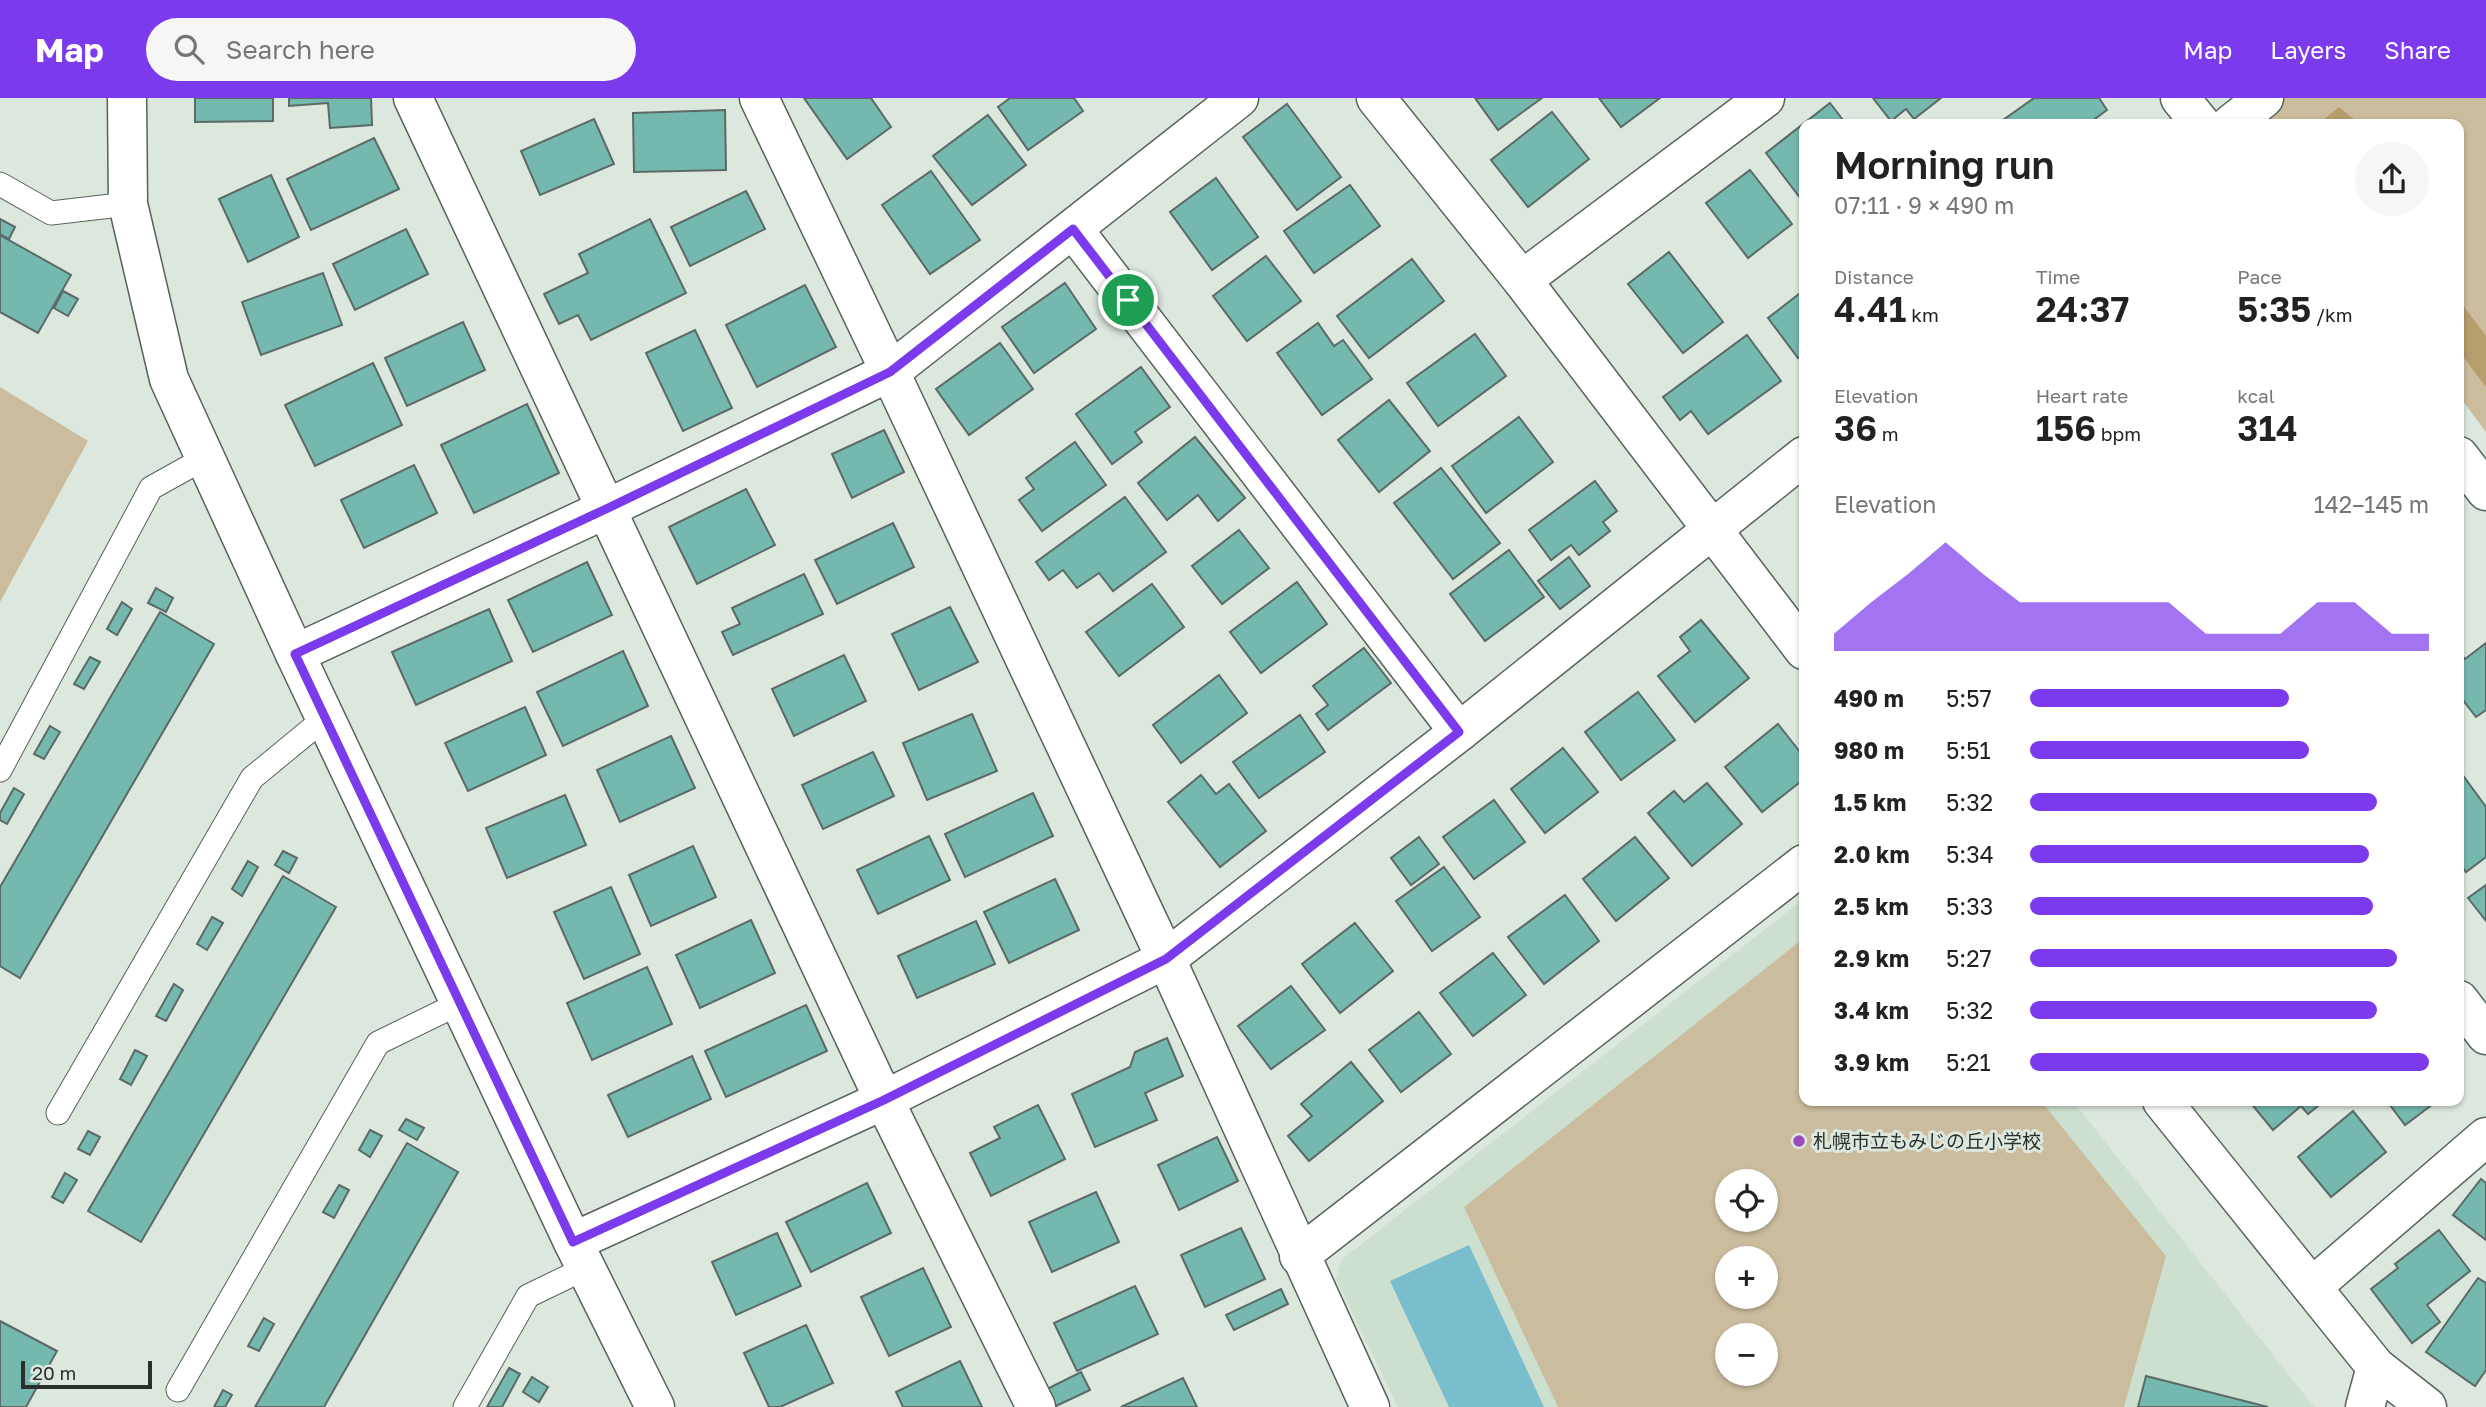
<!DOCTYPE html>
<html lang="en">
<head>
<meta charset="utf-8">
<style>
	:root { --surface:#fff; --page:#f6f6f6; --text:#222; --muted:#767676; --accent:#7c3aed }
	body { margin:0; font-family:"Golos Text","Noto Sans JP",sans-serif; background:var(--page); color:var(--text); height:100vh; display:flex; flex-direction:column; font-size:26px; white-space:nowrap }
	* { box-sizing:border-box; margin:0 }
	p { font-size:23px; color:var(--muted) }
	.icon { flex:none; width:38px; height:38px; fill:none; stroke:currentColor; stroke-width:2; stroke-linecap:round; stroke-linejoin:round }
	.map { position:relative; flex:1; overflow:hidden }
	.side { position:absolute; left:1799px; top:21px; width:665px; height:987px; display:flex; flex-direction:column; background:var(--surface); border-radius:14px; box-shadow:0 2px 5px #0004 }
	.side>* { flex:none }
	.controls { position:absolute; left:1715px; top:1071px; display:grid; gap:14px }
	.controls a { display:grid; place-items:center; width:63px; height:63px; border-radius:50%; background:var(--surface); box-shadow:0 2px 5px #0004; font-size:35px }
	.scale { position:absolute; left:21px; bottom:18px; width:131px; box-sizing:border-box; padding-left:7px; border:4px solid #2a2f2b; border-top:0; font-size:19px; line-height:24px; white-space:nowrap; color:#2a2f2b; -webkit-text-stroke:5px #dce7dd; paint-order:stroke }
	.pin { position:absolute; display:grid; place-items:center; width:60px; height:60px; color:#fff; margin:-30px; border:4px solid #fff; border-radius:50%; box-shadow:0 2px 7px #0007 }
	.round { display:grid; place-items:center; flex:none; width:74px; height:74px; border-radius:37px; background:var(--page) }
	.headline { display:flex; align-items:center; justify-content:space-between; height:119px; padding:0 35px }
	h1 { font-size:38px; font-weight:600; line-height:52px }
	.metrics { display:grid; grid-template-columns:repeat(3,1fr); gap:10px; height:119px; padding:7px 35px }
	.metrics div { display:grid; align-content:center }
	.metrics b { font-size:35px; font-weight:600 }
	.metrics small { font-size:19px; font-weight:400 }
	.metrics p { font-size:19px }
	.chart { height:196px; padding:14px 35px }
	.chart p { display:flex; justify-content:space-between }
	.chart svg { width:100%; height:126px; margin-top:7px; fill:var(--accent); opacity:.7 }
	ul { padding:0 35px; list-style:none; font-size:23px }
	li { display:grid; grid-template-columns:112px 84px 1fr; align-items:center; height:52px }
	li i { height:18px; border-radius:9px; background:var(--accent) }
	header { display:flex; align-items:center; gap:42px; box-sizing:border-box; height:98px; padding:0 35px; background:var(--accent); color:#fff }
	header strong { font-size:33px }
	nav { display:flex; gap:38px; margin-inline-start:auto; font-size:24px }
	.search { width:490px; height:63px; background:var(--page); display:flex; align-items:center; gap:18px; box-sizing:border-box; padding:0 24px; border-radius:38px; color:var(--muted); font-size:26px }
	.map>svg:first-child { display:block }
</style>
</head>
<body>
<header>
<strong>Map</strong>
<div class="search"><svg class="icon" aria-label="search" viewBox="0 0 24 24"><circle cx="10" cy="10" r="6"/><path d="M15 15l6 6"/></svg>Search here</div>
<nav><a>Map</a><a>Layers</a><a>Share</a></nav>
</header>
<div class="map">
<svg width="2486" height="1309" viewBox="0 0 2486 1309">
	<rect width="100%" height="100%" fill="#dce7dd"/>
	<path fill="#cddfcf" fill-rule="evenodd" d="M1804,801V1003H2073L2314,1309H1398L1336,1181L1341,1162ZM1727,1083H1766V1122H1727ZM1727,1160H1766V1199H1727ZM1727,1237H1766V1276H1727Z"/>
	<g fill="#cbbc9d" fill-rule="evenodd">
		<polygon points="2230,0 2486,0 2486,334 2459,298 2459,26 2250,26"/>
		<polygon points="0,289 88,343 0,504"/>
		<path d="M1804,840V1003H2041L2166,1158L2124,1309H1558L1464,1109ZM1766,1083V1122H1727V1083ZM1727,1160H1766V1199H1727ZM1727,1237H1766V1276H1727Z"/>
	</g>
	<g fill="#b59d6c">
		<polygon points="2339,9 2360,26 2318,26"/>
		<polygon points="2459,202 2486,238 2486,289 2459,253"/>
	</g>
	<polygon fill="#7abdcd" points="1469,1147 1544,1309 1449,1309 1390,1183"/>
	<g fill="#75b9ae" stroke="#5c6a67" stroke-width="2">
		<polygon points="195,0 273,0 273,23 195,24"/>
		<polygon points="289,0 371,0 372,27 330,30 328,5 289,8"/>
		<polygon points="804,0 871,0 891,29 847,61"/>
		<polygon points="1010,0 1074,0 1083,13 1028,52 998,9"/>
		<polygon points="1475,0 1542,0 1498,32"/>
		<polygon points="1599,0 1660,0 1621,29"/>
		<polygon points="1873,0 1941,0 1914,21 1906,11 1891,23"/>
		<polygon points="2034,0 2099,0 2107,12 2088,26 2006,26 2003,22"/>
		<polygon points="1830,5 1846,26 1804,26 1804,105 1766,55"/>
		<polygon points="1287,6 1341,79 1297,112 1243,39"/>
		<polygon points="725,12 726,72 634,74 633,15"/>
		<polygon points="1552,14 1589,61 1528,109 1491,62"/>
		<polygon points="988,17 1026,67 972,107 933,58"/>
		<polygon points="594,21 614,66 540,97 521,53"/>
		<polygon points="374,40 399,91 311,132 287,81"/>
		<polygon points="1750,72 1792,126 1748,160 1706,105"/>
		<polygon points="931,73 980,142 930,176 882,107"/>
		<polygon points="271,77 299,139 248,164 219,101"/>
		<polygon points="1216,80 1258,139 1212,172 1170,114"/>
		<polygon points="1350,87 1380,128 1314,175 1284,133"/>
		<polygon points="746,93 765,131 690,168 671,129"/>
		<polygon points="0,121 15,129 9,141 0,136"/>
		<polygon points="650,121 686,195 591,242 578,217 559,226 544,196 588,175 579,156"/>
		<polygon points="406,131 428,176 355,212 333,166"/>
		<polygon points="0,137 71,177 38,235 0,214"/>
		<polygon points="1669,154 1723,224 1683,255 1628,186"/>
		<polygon points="1266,158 1301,203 1247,243 1213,198"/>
		<polygon points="1412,161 1444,203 1369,260 1337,218"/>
		<polygon points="323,175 342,227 261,257 242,204"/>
		<polygon points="1065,185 1096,231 1034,275 1002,229"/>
		<polygon points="805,187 836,249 757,289 726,227"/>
		<polygon points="1804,192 1804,255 1798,260 1768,220"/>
		<polygon points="63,193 78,201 68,218 54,210"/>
		<polygon points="463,224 485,272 407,308 385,260"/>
		<polygon points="1318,225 1334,248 1343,242 1372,281 1322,317 1277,255"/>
		<polygon points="695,232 732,310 683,333 646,255"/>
		<polygon points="1475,236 1506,278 1438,328 1407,285"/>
		<polygon points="1747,237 1781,283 1708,336 1691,313 1680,322 1663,299"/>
		<polygon points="1000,245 1033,291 969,337 936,291"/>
		<polygon points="373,265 402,327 315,368 285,307"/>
		<polygon points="1141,269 1170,309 1135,334 1142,344 1112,366 1076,316"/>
		<polygon points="1389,302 1430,353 1379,394 1338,342"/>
		<polygon points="527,306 559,375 474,415 441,347"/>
		<polygon points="1519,319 1553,364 1486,415 1452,368"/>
		<polygon points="884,332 904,374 852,400 832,356"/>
		<polygon points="1195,339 1245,400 1218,423 1198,397 1167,422 1138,385"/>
		<polygon points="1075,344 1106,387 1042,433 1019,402 1034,391 1026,380"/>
		<polygon points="414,367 437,415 364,450 341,402"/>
		<polygon points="1441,370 1500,445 1453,481 1394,405"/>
		<polygon points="1595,383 1617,413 1603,424 1610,433 1579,457 1571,447 1551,462 1529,432"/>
		<polygon points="746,391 775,447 697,486 669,429"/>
		<polygon points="1125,399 1166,454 1113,493 1099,475 1077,490 1063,472 1049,482 1036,464"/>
		<polygon points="893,425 914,469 837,506 815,462"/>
		<polygon points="1239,432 1269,470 1222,506 1192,468"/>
		<polygon points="1509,452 1544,499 1485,543 1450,496"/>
		<polygon points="1569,459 1590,488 1560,511 1538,483"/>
		<polygon points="587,464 612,517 533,554 508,502"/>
		<polygon points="804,476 823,516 733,557 722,534 740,526 732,510"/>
		<polygon points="1297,484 1327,526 1261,575 1230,534"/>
		<polygon points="1152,486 1184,529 1119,578 1086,534"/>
		<polygon points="156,490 173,500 166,514 148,505"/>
		<polygon points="122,504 132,511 117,537 107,531"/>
		<polygon points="950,509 978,564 919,592 892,536"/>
		<polygon points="489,511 512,563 416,607 392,554"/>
		<polygon points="160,514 214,546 20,880 0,868 0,789"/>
		<polygon points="1701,522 1749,580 1695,624 1658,578 1690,553 1680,539"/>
		<polygon points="2486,545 2486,612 2476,619 2459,597 2459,554 2465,561"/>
		<polygon points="1364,550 1391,585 1328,632 1316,616 1328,607 1313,588"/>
		<polygon points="623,553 648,608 563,648 537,594"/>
		<polygon points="844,557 866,603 794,638 772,591"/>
		<polygon points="90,559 100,564 84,591 74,586"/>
		<polygon points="1219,577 1247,615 1181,665 1153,627"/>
		<polygon points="1638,594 1675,642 1621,682 1585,634"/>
		<polygon points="525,609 546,657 468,693 445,645"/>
		<polygon points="972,616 997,673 927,702 903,645"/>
		<polygon points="1300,617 1325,654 1259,700 1233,664"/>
		<polygon points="1778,626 1804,659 1804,681 1762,714 1725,669"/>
		<polygon points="50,628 60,634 44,661 34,656"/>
		<polygon points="671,638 695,690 620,724 597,672"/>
		<polygon points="1563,650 1598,694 1545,735 1511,691"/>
		<polygon points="873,654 894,698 823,731 802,687"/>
		<polygon points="2462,676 2486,709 2486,759 2466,774 2459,765 2459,679"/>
		<polygon points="1201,677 1216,696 1229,686 1266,733 1220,769 1168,704"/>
		<polygon points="1707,685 1742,726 1692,768 1648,715 1674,693 1684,704"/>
		<polygon points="14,690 24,696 7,726 0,722 0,715"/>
		<polygon points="1033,695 1053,738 965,779 945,736"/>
		<polygon points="565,697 586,747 507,780 486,730"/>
		<polygon points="1494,702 1525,744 1474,781 1443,739"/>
		<polygon points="929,738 950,782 878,816 857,772"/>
		<polygon points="1419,739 1439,766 1411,787 1391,760"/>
		<polygon points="1635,739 1669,780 1616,823 1583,781"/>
		<polygon points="693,748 716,799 651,828 629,777"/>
		<polygon points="283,753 297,760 289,775 275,767"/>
		<polygon points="248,763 258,769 242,798 232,791"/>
		<polygon points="1444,769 1480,819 1432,853 1396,803"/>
		<polygon points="283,778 336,809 141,1144 88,1113"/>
		<polygon points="1055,781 1079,832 1009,865 984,814"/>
		<polygon points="2486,787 2486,823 2468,800"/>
		<polygon points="611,789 640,856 584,881 554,814"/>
		<polygon points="1565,797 1599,843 1544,886 1508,839"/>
		<polygon points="212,819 223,825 207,852 197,846"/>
		<polygon points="751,822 775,875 700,910 676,857"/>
		<polygon points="976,823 995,866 917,900 898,858"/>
		<polygon points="1355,825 1393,873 1340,915 1302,866"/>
		<polygon points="1493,855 1526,897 1473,938 1440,895"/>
		<polygon points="647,869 672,926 592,962 567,905"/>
		<polygon points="174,886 183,892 166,923 156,918"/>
		<polygon points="1291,888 1325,932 1271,971 1238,928"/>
		<polygon points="806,907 827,953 726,999 705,953"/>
		<polygon points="1419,914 1451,956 1401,994 1369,952"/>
		<polygon points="1167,940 1183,978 1145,995 1157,1022 1095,1049 1072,996 1130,969 1135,954"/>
		<polygon points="135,952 147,958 131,987 120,981"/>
		<polygon points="692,958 711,1001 628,1039 608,997"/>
		<polygon points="1351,964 1383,1003 1309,1063 1288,1038 1312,1018 1301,1006"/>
		<polygon points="2249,1003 2324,1003 2308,1016 2301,1008 2273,1032"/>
		<polygon points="2387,1003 2437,1003 2405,1027"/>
		<polygon points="1038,1007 1065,1061 991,1098 970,1055 1000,1040 994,1029"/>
		<polygon points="2353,1013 2386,1054 2331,1099 2298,1059"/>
		<polygon points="406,1021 424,1030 417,1042 399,1032"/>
		<polygon points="370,1032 382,1038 370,1059 359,1052"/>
		<polygon points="88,1033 100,1039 90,1057 78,1051"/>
		<polygon points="1217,1039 1238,1083 1179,1112 1158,1067"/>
		<polygon points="407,1045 458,1074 324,1309 255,1309"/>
		<polygon points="65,1075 77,1082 63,1105 52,1099"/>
		<polygon points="2481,1081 2486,1085 2486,1142 2453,1117"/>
		<polygon points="867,1085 891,1135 811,1174 786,1124"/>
		<polygon points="339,1087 349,1092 334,1120 323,1114"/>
		<polygon points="1096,1094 1119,1144 1052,1174 1029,1124"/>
		<polygon points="1241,1130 1265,1181 1205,1209 1181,1157"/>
		<polygon points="2439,1132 2470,1173 2427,1207 2440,1224 2412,1245 2371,1191 2398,1170 2395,1166"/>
		<polygon points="777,1135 801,1188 736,1217 712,1164"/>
		<polygon points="923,1170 951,1229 889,1258 861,1199"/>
		<polygon points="2478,1180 2486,1185 2486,1272 2475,1288 2426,1254"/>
		<polygon points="1135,1188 1158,1236 1077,1273 1054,1225"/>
		<polygon points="1281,1191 1288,1206 1234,1232 1226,1217"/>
		<polygon points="264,1220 274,1226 259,1253 248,1248"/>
		<polygon points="0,1223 57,1253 26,1309 0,1309"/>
		<polygon points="806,1227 833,1285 780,1309 769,1309 744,1255"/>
		<polygon points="960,1263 982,1309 903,1309 896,1294"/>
		<polygon points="509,1270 520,1276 502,1309 487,1309"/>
		<polygon points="1081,1274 1090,1292 1054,1309 1045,1292"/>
		<polygon points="2146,1278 2268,1309 2138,1309"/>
		<polygon points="532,1279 548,1289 539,1304 523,1294"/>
		<polygon points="1183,1280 1197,1309 1121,1309"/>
		<polygon points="223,1292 232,1297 225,1309 214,1309"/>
	</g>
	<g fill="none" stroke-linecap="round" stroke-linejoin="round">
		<defs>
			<g id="lane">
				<polyline points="0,86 51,115 128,106"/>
				<polyline points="0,672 151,390 205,360"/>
				<polyline points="58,1015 252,680 325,620"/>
				<polyline points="178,1292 378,945 460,905"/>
				<polyline points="465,1309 528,1198 586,1170"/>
			</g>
			<g id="street">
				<polyline points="413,0 884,1002 1036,1309"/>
				<polyline points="759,0 890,274 1166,861 1370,1309"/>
				<polyline points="1376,0 1522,182 1804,552"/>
				<polyline points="2231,26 2264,0"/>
				<polyline points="1073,131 1459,634"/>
				<polyline points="1522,182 1765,0"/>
				<polyline points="295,556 606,411 890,274 1239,0"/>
				<polyline points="2459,902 2486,937"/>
				<polyline points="2162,1003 2376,1269 2427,1309"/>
				<polyline points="573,1144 884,1002 1166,861 1459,634 1804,358"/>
				<polyline points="1299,1158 1804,766"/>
				<polyline points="2312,1189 2486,1039"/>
				<polyline points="2365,1309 2376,1269"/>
			</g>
			<g id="secondary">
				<polyline points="127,0 128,106 169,281 295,556 573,1144 655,1309"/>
				<polyline points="2180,0 2201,26"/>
				<polyline points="2459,358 2486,393"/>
			</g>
		</defs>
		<use href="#lane" stroke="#58625a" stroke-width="25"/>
		<use href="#street" stroke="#58625a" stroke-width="41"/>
		<use href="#secondary" stroke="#58625a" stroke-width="41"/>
		<use href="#lane" stroke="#fff" stroke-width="23"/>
		<use href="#street" stroke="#fff" stroke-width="38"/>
		<use href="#secondary" stroke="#fff" stroke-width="38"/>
	</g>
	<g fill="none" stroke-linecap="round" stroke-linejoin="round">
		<defs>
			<polygon id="route" points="1073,131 1459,634 1166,861 884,1002 573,1144 295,556 606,411 890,274"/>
		</defs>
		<use href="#route" stroke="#fff" stroke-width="14"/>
		<use href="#route" stroke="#7c3aed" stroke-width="9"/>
	</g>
	<circle fill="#9a4cbd" stroke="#dce7dd" stroke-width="2.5" cx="1799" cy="1043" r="7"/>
	<g text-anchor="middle" stroke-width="6" stroke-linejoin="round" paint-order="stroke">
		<g font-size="19" fill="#2a2f2b" stroke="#dce7dd" text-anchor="start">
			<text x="1813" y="1050">札幌市立もみじの丘小学校</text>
		</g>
	</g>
</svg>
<div class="controls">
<a><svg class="icon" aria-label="locate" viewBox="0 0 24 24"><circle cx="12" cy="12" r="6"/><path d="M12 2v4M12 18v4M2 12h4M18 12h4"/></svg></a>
<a>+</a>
<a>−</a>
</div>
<div class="scale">20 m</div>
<div class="pin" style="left:1128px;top:202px;background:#1e9e55"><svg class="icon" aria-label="arrive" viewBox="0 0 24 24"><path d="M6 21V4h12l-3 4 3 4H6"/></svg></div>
<section class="side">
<div class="headline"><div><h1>Morning run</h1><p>07:11 · 9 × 490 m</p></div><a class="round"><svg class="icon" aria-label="share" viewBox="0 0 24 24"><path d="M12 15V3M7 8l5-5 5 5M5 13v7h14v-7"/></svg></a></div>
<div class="metrics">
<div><p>Distance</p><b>4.41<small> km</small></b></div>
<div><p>Time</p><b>24:37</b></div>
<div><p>Pace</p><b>5:35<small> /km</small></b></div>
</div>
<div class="metrics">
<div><p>Elevation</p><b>36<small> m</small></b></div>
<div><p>Heart rate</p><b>156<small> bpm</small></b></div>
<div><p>kcal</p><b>314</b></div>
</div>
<div class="chart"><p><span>Elevation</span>142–145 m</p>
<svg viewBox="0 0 160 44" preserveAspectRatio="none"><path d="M0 44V38L10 27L20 17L30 6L40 17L50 27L60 27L70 27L80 27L90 27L100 38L110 38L120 38L130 27L140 27L150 38L160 38V44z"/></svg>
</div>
<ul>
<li><b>490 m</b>5:57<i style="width:65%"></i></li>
<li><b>980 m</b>5:51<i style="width:70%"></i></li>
<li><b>1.5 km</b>5:32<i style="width:87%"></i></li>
<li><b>2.0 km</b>5:34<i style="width:85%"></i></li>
<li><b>2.5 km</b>5:33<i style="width:86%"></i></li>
<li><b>2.9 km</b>5:27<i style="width:92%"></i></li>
<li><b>3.4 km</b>5:32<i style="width:87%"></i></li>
<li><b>3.9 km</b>5:21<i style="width:100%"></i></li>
</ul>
</section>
</div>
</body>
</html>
